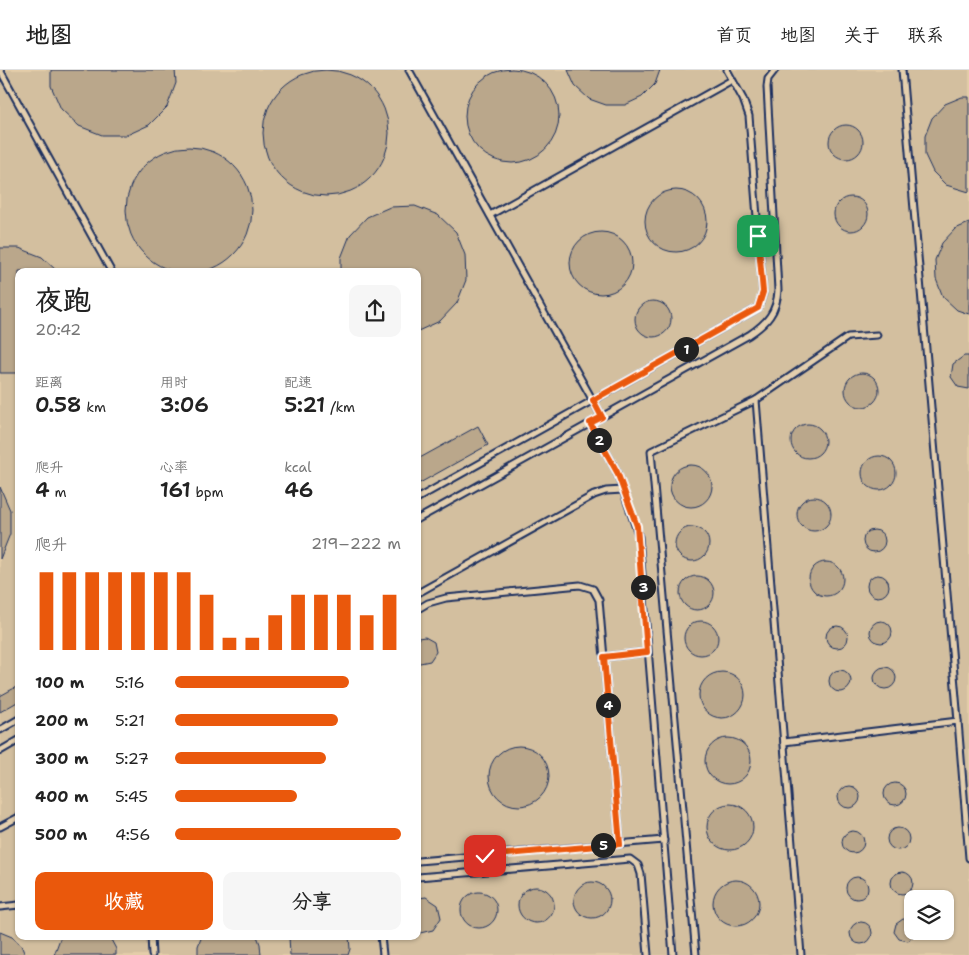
<!DOCTYPE html>
<html lang="zh">
<head>
<meta charset="utf-8">
<style>
	:root { --surface:#fff; --page:#f6f6f6; --text:#222; --muted:#767676; --line:#e0e0e0; --accent:#ea580c }
	body { margin:0; font-family:"Shantell Sans","LXGW WenKai TC",sans-serif; background:var(--page); color:var(--text); height:100vh; display:flex; flex-direction:column; font-size:19px; white-space:nowrap }
	* { box-sizing:border-box; margin:0 }
	p { font-size:16px; color:var(--muted) }
	.icon { flex:none; width:28px; height:28px; fill:none; stroke:currentColor; stroke-width:2; stroke-linecap:round; stroke-linejoin:round }
	.map { position:relative; flex:1; overflow:hidden }
	.drawer { position:absolute; left:15px; top:198px; width:406px; height:672px; display:flex; flex-direction:column; background:var(--surface); border-radius:10px; box-shadow:0 1px 4px #0004 }
	.drawer>* { flex:none }
	.fabs { position:absolute; left:904px; top:820px; display:grid; gap:10px }
	.fabs a { display:grid; place-items:center; width:50px; height:50px; border-radius:10px; background:var(--surface); box-shadow:0 1px 4px #0004; font-size:25px }
	.pin { position:absolute; display:grid; place-items:center; width:42px; height:42px; color:#fff; margin:-21px; border-radius:10px; box-shadow:0 2px 8px #0006 }
	.km { position:absolute; width:25px; height:25px; margin:-12px; border-radius:50%; background:#222; color:#fff; font-size:14px; line-height:25px; text-align:center }
	.round { display:grid; place-items:center; flex:none; width:52px; height:52px; border-radius:10px; background:var(--page) }
	.head { display:flex; align-items:center; justify-content:space-between; height:85px; padding:0 20px }
	h1 { font-size:28px; font-weight:600; line-height:38px }
	.stats { display:grid; grid-template-columns:repeat(3,1fr); gap:8px; height:85px; padding:5px 20px }
	.stats div { display:grid; align-content:center }
	.stats b { font-size:21px; font-weight:600 }
	.stats small { font-size:14px; font-weight:400 }
	.stats p { font-size:14px }
	.chart { height:140px; padding:10px 20px }
	.chart p { display:flex; justify-content:space-between }
	.chart svg { width:100%; height:90px; margin-top:5px; stroke:var(--accent); stroke-width:6 }
	.action { display:flex; gap:10px; margin-top:auto; padding:10px 20px }
	.action a { flex:1; height:58px; border-radius:10px; background:var(--accent); color:#fff; font-size:20px; font-weight:600; line-height:58px; text-align:center }
	.action a+a { background:var(--page); color:var(--text) }
	ul { padding:0 20px; list-style:none; font-size:16px }
	li { display:grid; grid-template-columns:80px 60px 1fr; align-items:center; height:38px }
	li i { height:12px; border-radius:6px; background:var(--accent) }
	header { display:flex; align-items:center; gap:30px; box-sizing:border-box; height:70px; padding:0 25px; background:var(--surface); border-bottom:1px solid var(--line) }
	header strong { font-size:24px }
	nav { display:flex; gap:28px; margin-inline-start:auto; font-size:18px }
	.map>svg:first-child { display:block }
</style>
</head>
<body>
<header>
<strong>地图</strong>
<nav><a>首页</a><a>地图</a><a>关于</a><a>联系</a></nav>
</header>
<div class="map">
<svg width="969" height="885" viewBox="0 0 969 885">
	<rect width="100%" height="100%" fill="#e4cda9"/>
	<filter id="ink" filterUnits="userSpaceOnUse"><feTurbulence type="fractalNoise" baseFrequency=".02" numOctaves="2"/><feDisplacementMap in="SourceGraphic" scale="10" xChannelSelector="R" yChannelSelector="G"/><feConvolveMatrix kernelMatrix="1 2 1 2 8 2 1 2 1" color-interpolation-filters="sRGB"/></filter>
	<g filter="url(#ink)">
		<path fill="#d3bf9f" fill-rule="evenodd" d="M0,0H969V885H0ZM19,201H418V866H19ZM912,829H945V861H912Z"/>
		<g fill="#baa78b" stroke="#1b2f5e">
			<circle cx="512" cy="46" r="47"/>
			<polygon points="51,0 175,0 176,13 167,37 149,55 127,65 102,65 79,56 61,39 51,16"/>
			<polygon points="568,0 660,0 655,14 642,27 625,35 606,35 589,29 575,16"/>
			<circle cx="326" cy="63" r="63"/>
			<polygon points="962,27 969,27 969,122 946,115 933,102 925,85 925,66 932,48 945,34"/>
			<circle cx="846" cy="72" r="17"/>
			<circle cx="189" cy="140" r="63"/>
			<circle cx="676" cy="151" r="31"/>
			<circle cx="851" cy="144" r="17"/>
			<polygon points="415,136 438,145 456,162 465,185 466,210 457,233 440,251 418,261 418,201 341,201 341,188 350,165 367,147 390,137"/>
			<polygon points="969,153 969,244 957,240 943,227 936,209 935,190 942,173 955,159"/>
			<circle cx="601" cy="193" r="31"/>
			<polygon points="0,178 19,178 42,187 57,201 19,201 19,303 0,303"/>
			<circle cx="653" cy="249" r="18"/>
			<polygon points="964,286 969,286 969,319 958,317 951,307 953,294"/>
			<circle cx="862" cy="320" r="17"/>
			<circle cx="808" cy="371" r="17"/>
			<polygon points="478,356 488,375 418,414 418,389"/>
			<circle cx="879" cy="403" r="17"/>
			<circle cx="691" cy="416" r="21"/>
			<polygon points="0,417 10,440 10,464 0,489"/>
			<circle cx="814" cy="444" r="17"/>
			<circle cx="692" cy="474" r="17"/>
			<circle cx="874" cy="471" r="11"/>
			<circle cx="826" cy="509" r="17"/>
			<circle cx="878" cy="516" r="11"/>
			<circle cx="697" cy="523" r="17"/>
			<circle cx="701" cy="568" r="17"/>
			<circle cx="881" cy="562" r="11"/>
			<circle cx="837" cy="567" r="11"/>
			<polygon points="425,567 434,572 436,582 430,591 420,593 418,592 418,568"/>
			<circle cx="885" cy="608" r="11"/>
			<circle cx="840" cy="611" r="11"/>
			<circle cx="722" cy="625" r="23"/>
			<polygon points="18,616 19,631 0,642 0,626"/>
			<circle cx="728" cy="691" r="23"/>
			<circle cx="519" cy="706" r="30"/>
			<circle cx="895" cy="724" r="11"/>
			<circle cx="849" cy="727" r="11"/>
			<circle cx="730" cy="757" r="23"/>
			<circle cx="898" cy="769" r="11"/>
			<circle cx="853" cy="772" r="11"/>
			<circle cx="902" cy="813" r="11"/>
			<circle cx="857" cy="818" r="11"/>
			<circle cx="736" cy="833" r="23"/>
			<circle cx="592" cy="830" r="18"/>
			<circle cx="536" cy="835" r="18"/>
			<circle cx="479" cy="840" r="18"/>
			<polygon points="426,827 438,835 441,848 433,860 420,863 418,863 418,828"/>
			<polygon points="903,849 912,850 912,861 917,861 915,866 908,871 899,869 894,862 896,854"/>
			<circle cx="861" cy="863" r="11"/>
			<polygon points="0,862 12,867 21,875 25,885 0,885"/>
			<polygon points="61,866 109,866 116,879 116,885 54,885"/>
			<polygon points="202,866 257,866 260,874 261,885 198,885 198,876"/>
			<polygon points="289,866 349,866 350,879 348,885 290,885"/>
		</g>
		<g fill="none" stroke-linecap="round" stroke-linejoin="round">
			<defs>
				<g id="service">
					<polyline points="0,0 111,201"/>
					<polyline points="409,0 602,347"/>
					<polyline points="902,0 958,651"/>
					<polyline points="490,145 732,10"/>
					<polyline points="756,330 801,885"/>
					<polyline points="590,353 617,402 639,467 673,885"/>
					<polyline points="418,428 758,238 763,223 749,46 743,29 727,0"/>
					<path d="M418,449L749,265C767,253 777,242 778,220L767,17L768,9L775,0"/>
					<polyline points="418,523 594,425 606,421 623,420"/>
					<polyline points="418,539 428,533 446,528 580,515 593,519 599,530 620,774"/>
					<polyline points="604,587 647,582"/>
					<polyline points="0,660 19,649"/>
					<polyline points="784,672 958,651 969,788"/>
					<polyline points="0,681 19,670"/>
					<polyline points="0,757 19,747"/>
					<polyline points="418,791 664,770"/>
					<polyline points="418,807 630,789 638,795 641,804 648,885"/>
					<polyline points="0,837 19,835"/>
					<polyline points="151,866 152,885"/>
					<polyline points="381,866 383,885"/>
					<polyline points="696,885 651,381 756,330 848,267 877,265"/>
				</g>
			</defs>
			<use href="#service" stroke="#1b2f5e" stroke-width="9"/>
			<use href="#service" stroke="#e4cfae" stroke-width="5"/>
		</g>
	</g>
	<g fill="none" stroke-linecap="round" stroke-linejoin="round" filter="url(#ink)">
		<defs>
			<polyline id="route" points="485,786 620,774 604,587 647,582 637,456 617,402 590,353 602,347 593,330 758,238 763,222 758,166"/>
		</defs>
		<use href="#route" stroke="#fff" stroke-width="10"/>
		<use href="#route" stroke="#ea580c" stroke-width="6"/>
	</g>
</svg>
<div class="fabs">
<a><svg class="icon" aria-label="layers" viewBox="0 0 24 24"><path d="M12 4l9 5-9 5-9-5zM3 14l9 5 9-5"/></svg></a>
</div>
<div class="pin" style="left:758px;top:166px;background:#1e9e55"><svg class="icon" aria-label="arrive" viewBox="0 0 24 24"><path d="M6 21V4h12l-3 4 3 4H6"/></svg></div>
<div class="pin" style="left:485px;top:786px;background:#d93025"><svg class="icon" aria-label="check" viewBox="0 0 24 24"><path d="M5 12l5 5 9-10"/></svg></div>
<b class="km" style="left:686px;top:279px">1</b>
<b class="km" style="left:599px;top:370px">2</b>
<b class="km" style="left:643px;top:517px">3</b>
<b class="km" style="left:608px;top:635px">4</b>
<b class="km" style="left:603px;top:775px">5</b>
<section class="drawer">
<div class="head"><div><h1>夜跑</h1><p>20:42</p></div><a class="round"><svg class="icon" aria-label="share" viewBox="0 0 24 24"><path d="M12 15V3M7 8l5-5 5 5M5 13v7h14v-7"/></svg></a></div>
<div class="stats">
<div><p>距离</p><b>0.58<small> km</small></b></div>
<div><p>用时</p><b>3:06</b></div>
<div><p>配速</p><b>5:21<small> /km</small></b></div>
</div>
<div class="stats">
<div><p>爬升</p><b>4<small> m</small></b></div>
<div><p>心率</p><b>161<small> bpm</small></b></div>
<div><p>kcal</p><b>46</b></div>
</div>
<div class="chart"><p><span>爬升</span>219–222 m</p>
<svg viewBox="0 0 160 44" preserveAspectRatio="none"><path d="M5 44V6M15 44V6M25 44V6M35 44V6M45 44V6M55 44V6M65 44V6M75 44V17M85 44V38M95 44V38M105 44V27M115 44V17M125 44V17M135 44V17M145 44V27M155 44V17"/></svg>
</div>
<ul>
<li><b>100 m</b>5:16<i style="width:77%"></i></li>
<li><b>200 m</b>5:21<i style="width:72%"></i></li>
<li><b>300 m</b>5:27<i style="width:67%"></i></li>
<li><b>400 m</b>5:45<i style="width:54%"></i></li>
<li><b>500 m</b>4:56<i style="width:100%"></i></li>
</ul>
<div class="action"><a>收藏</a><a>分享</a></div>
</section>
</div>
</body>
</html>
